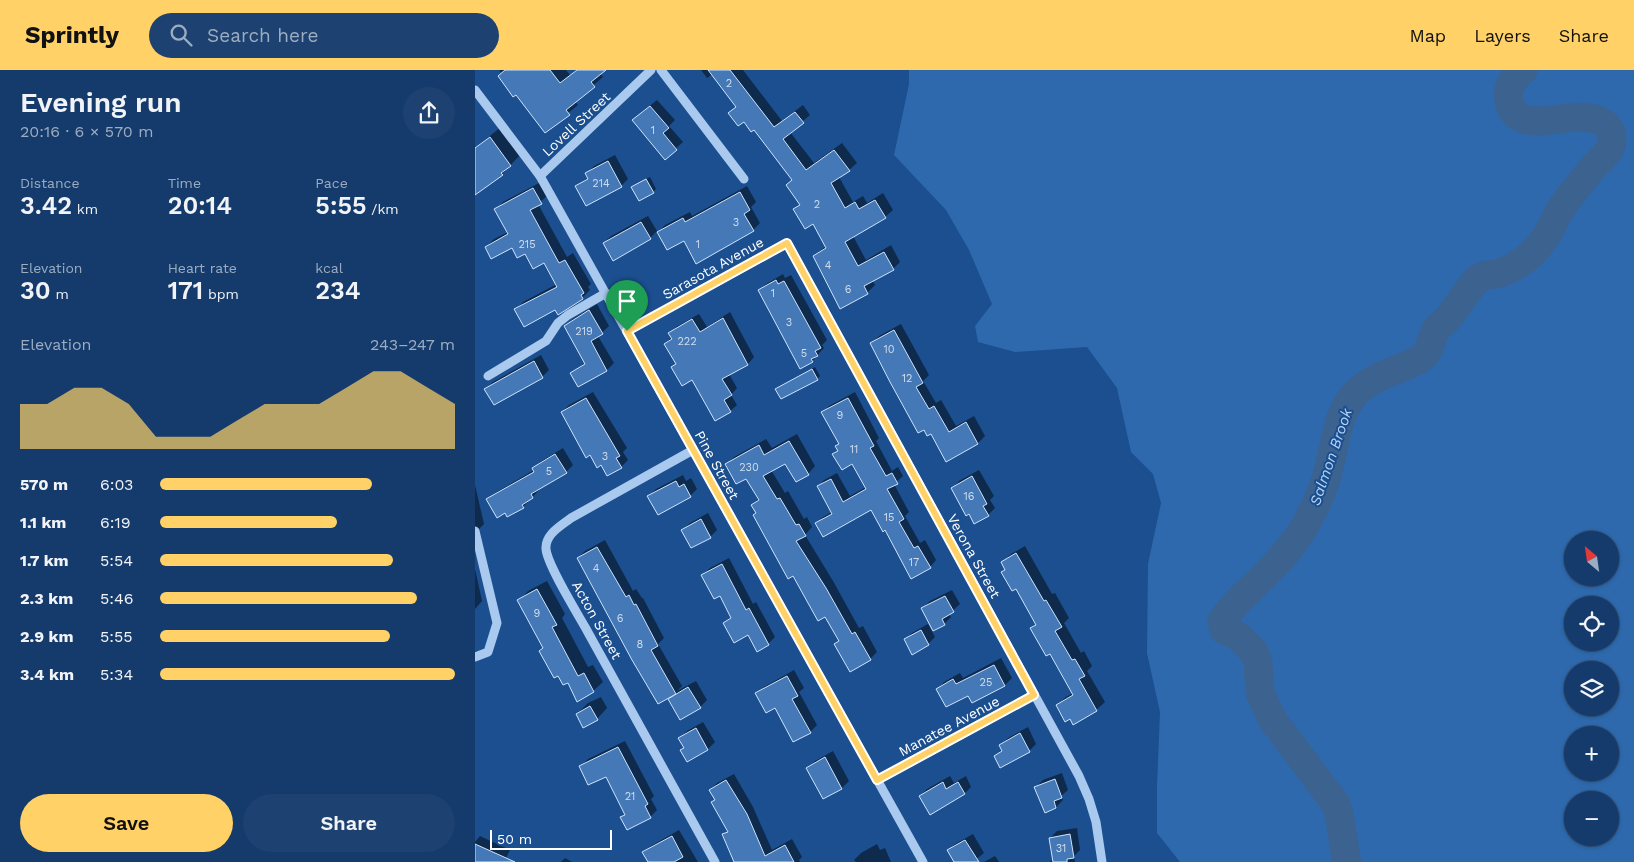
<!DOCTYPE html>
<html lang="en">
<head>
<meta charset="utf-8">
<style>
	:root { --surface:#143b6b; --page:#1d4271; --text:#f1f3f6; --muted:#9dadc1; --line:#33557e; --accent:#ffd166 }
	body { margin:0; font-family:"Work Sans",sans-serif; background:var(--page); color:var(--text); height:100vh; display:flex; flex-direction:column; font-size:19px; white-space:nowrap }
	* { box-sizing:border-box; margin:0 }
	p { font-size:16px; color:var(--muted) }
	.icon { flex:none; width:28px; height:28px; fill:none; stroke:currentColor; stroke-width:2; stroke-linecap:round; stroke-linejoin:round }
	.map { position:relative; flex:1; overflow:hidden }
	.sheet { display:flex; flex-direction:column; background:var(--surface); width:475px }
	.sheet>* { flex:none }
	.needle { width:32px; rotate:331deg }
	.buttons { position:absolute; left:1089px; top:461px; display:grid; gap:10px }
	.buttons a { display:grid; place-items:center; width:55px; height:55px; border-radius:50%; background:var(--surface); box-shadow:0 1px 4px #0004,0 0 0 1px var(--line); font-size:25px }
	.scale { position:absolute; left:15px; bottom:12px; width:122px; box-sizing:border-box; padding-left:5px; border:2px solid #fff; border-top:0; font-size:14px; line-height:18px; white-space:nowrap; color:#fff; -webkit-text-stroke:4px #1b4f8f; paint-order:stroke }
	.pin { position:absolute; display:grid; place-items:center; width:42px; height:42px; color:#fff; margin:-51px -21px; border-radius:50% 50% 50% 0; rotate:-45deg; box-shadow:0 0 5px #0007 }
	.pin .icon { rotate:45deg }
	.round { display:grid; place-items:center; flex:none; width:52px; height:52px; border-radius:26px; background:var(--page) }
	.overview { display:flex; align-items:center; justify-content:space-between; height:85px; padding:0 20px }
	h1 { font-size:28px; font-weight:600; line-height:38px }
	.figures { display:grid; grid-template-columns:repeat(3,1fr); gap:8px; height:85px; padding:5px 20px }
	.figures div { display:grid; align-content:center }
	.figures b { font-size:25px; font-weight:600 }
	.figures small { font-size:14px; font-weight:400 }
	.figures p { font-size:14px }
	.chart { height:140px; padding:10px 20px }
	.chart p { display:flex; justify-content:space-between }
	.chart svg { width:100%; height:90px; margin-top:5px; fill:var(--accent); opacity:.7 }
	.button { display:flex; gap:10px; margin-top:auto; padding:10px 20px }
	.button a { flex:1; height:58px; border-radius:30px; background:var(--accent); color:#111; font-size:20px; font-weight:600; line-height:58px; text-align:center }
	.button a+a { background:var(--page); color:var(--text) }
	ul { padding:0 20px; list-style:none; font-size:16px }
	li { display:grid; grid-template-columns:80px 60px 1fr; align-items:center; height:38px }
	li i { height:12px; border-radius:6px; background:var(--accent) }
	header { display:flex; align-items:center; gap:30px; box-sizing:border-box; height:70px; padding:0 25px; background:var(--accent); color:#111 }
	header strong { font-size:24px }
	nav { display:flex; gap:28px; margin-inline-start:auto; font-size:18px }
	.search { width:350px; height:45px; background:var(--page); display:flex; align-items:center; gap:12px; box-sizing:border-box; padding:0 18px; border-radius:28px; color:var(--muted); font-size:19px }
	main { display:flex; flex:1; min-height:0 }
	.map>svg:first-child { display:block }
</style>
</head>
<body>
<header>
<strong>Sprintly</strong>
<div class="search"><svg class="icon" aria-label="search" viewBox="0 0 24 24"><circle cx="10" cy="10" r="6"/><path d="M15 15l6 6"/></svg>Search here</div>
<nav><a>Map</a><a>Layers</a><a>Share</a></nav>
</header>
<main>
<section class="sheet">
<div class="overview"><div><h1>Evening run</h1><p>20:16 · 6 × 570 m</p></div><a class="round"><svg class="icon" aria-label="share" viewBox="0 0 24 24"><path d="M12 15V3M7 8l5-5 5 5M5 13v7h14v-7"/></svg></a></div>
<div class="figures">
<div><p>Distance</p><b>3.42<small> km</small></b></div>
<div><p>Time</p><b>20:14</b></div>
<div><p>Pace</p><b>5:55<small> /km</small></b></div>
</div>
<div class="figures">
<div><p>Elevation</p><b>30<small> m</small></b></div>
<div><p>Heart rate</p><b>171<small> bpm</small></b></div>
<div><p>kcal</p><b>234</b></div>
</div>
<div class="chart"><p><span>Elevation</span>243–247 m</p>
<svg viewBox="0 0 160 44" preserveAspectRatio="none"><path d="M0 44V22L10 22L20 14L30 14L40 22L50 38L60 38L70 38L80 30L90 22L100 22L110 22L120 14L130 6L140 6L150 14L160 22V44z"/></svg>
</div>
<ul>
<li><b>570 m</b>6:03<i style="width:72%"></i></li>
<li><b>1.1 km</b>6:19<i style="width:60%"></i></li>
<li><b>1.7 km</b>5:54<i style="width:79%"></i></li>
<li><b>2.3 km</b>5:46<i style="width:87%"></i></li>
<li><b>2.9 km</b>5:55<i style="width:78%"></i></li>
<li><b>3.4 km</b>5:34<i style="width:100%"></i></li>
</ul>
<div class="button"><a>Save</a><a>Share</a></div>
</section>
<div class="map">
<svg width="1159" height="792" viewBox="0 0 1159 792">
	<rect width="100%" height="100%" fill="#1b4f8f"/>
	<path fill="#2e69ad" fill-rule="evenodd" d="M434,0H1159V792H705L682,763V716L685,642L672,583L673,494L686,433L678,404L656,382L642,318L612,277L540,282L503,272L500,256L517,234L494,180L471,140L419,85L434,14ZM1098,470H1135V508H1098ZM1098,535H1135V572H1098ZM1098,600H1135V638H1098ZM1098,665H1135V702H1098ZM1098,730H1135V768H1098Z"/>
	<g fill="#0007">
		<polygon points="24,0 91,0 95,5 101,0 128,0 125,3 128,7 100,31 103,35 70,62"/>
		<polygon points="226,0 268,0 307,51 328,35 335,45 315,62 339,93 367,73 382,93 374,100 364,107 378,132 388,126 392,133 408,123 418,140 410,147 378,166 391,190 416,175 425,192 418,199 397,210 400,215 392,223 366,237 339,186 351,176 338,153 320,139 326,133 318,110 279,58 255,43 262,36 238,4 232,8"/>
		<polygon points="182,30 200,50 194,56 208,72 190,88 166,43"/>
		<polygon points="26,57 46,84 27,104 0,123 0,78"/>
		<polygon points="140,85 153,109 146,116 101,117 114,107 112,103 119,96"/>
		<polygon points="175,107 181,119 178,122 158,117"/>
		<polygon points="66,112 73,125 63,134 92,187 98,183 116,214 113,217 115,220 107,228 80,238 41,240 48,232 82,214 70,191 37,176 11,177 19,169 33,162 21,140 28,132"/>
		<polygon points="272,116 281,132 276,137 285,153 278,160 209,169 183,162 190,155 215,142 217,146"/>
		<polygon points="173,146 182,161 175,168 129,173 136,166"/>
		<polygon points="308,204 310,208 316,205 352,270 347,275 349,278 344,283 344,284 337,291 284,221 291,214"/>
		<polygon points="122,234 134,256 123,266 139,293 132,300 104,316 97,303 111,292 91,256 98,249"/>
		<polygon points="255,242 279,287 273,294 254,304 262,318 256,325 262,335 255,341 202,293 190,274 197,267 195,263 201,257 224,244 232,257"/>
		<polygon points="426,254 454,305 448,311 461,333 466,330 481,356 499,346 510,366 503,373 471,390 456,362 397,273 404,266"/>
		<polygon points="66,285 74,300 67,307 11,319 18,312"/>
		<polygon points="340,297 345,306 342,309 301,319"/>
		<polygon points="118,322 152,378 148,382 153,390 146,397 127,394 87,342 94,335"/>
		<polygon points="380,322 404,368 401,371 417,401 423,397 428,406 419,414 434,442 430,446 445,473 450,470 461,490 455,497 411,459 396,438 342,453 348,447 357,442 343,417 349,410 362,403 375,426 391,417 378,393 359,384 364,379 365,373 348,342 354,336"/>
		<polygon points="322,364 340,396 333,404 310,392 296,400 310,423 313,421 329,449 332,447 337,457 330,465 358,511 384,558 388,556 402,582 395,589 361,574 365,570 351,545 277,435 284,428 271,407 252,394 259,387 291,369 297,378"/>
		<polygon points="88,378 98,395 91,402 63,418 64,420 48,437 31,441 13,430 20,423 59,400 58,399 65,392"/>
		<polygon points="504,400 519,426 515,430 520,438 513,445 478,418 484,411"/>
		<polygon points="208,405 211,411 216,408 222,419 215,426 174,426 181,419"/>
		<polygon points="0,415 9,454 0,463"/>
		<polygon points="233,443 242,460 235,467 208,460 215,453"/>
		<polygon points="130,470 158,521 161,519 167,528 168,528 189,568 183,574 207,616 202,621 221,611 232,630 225,637 194,629 199,624 103,488 110,481"/>
		<polygon points="550,476 577,524 580,523 594,548 589,553 606,583 609,581 617,596 612,601 630,632 621,640 595,648 582,635 591,627 598,623 575,582 557,559 562,554 541,517 527,502 531,499 528,492 536,484"/>
		<polygon points="254,488 278,534 281,532 300,567 293,574 249,553 257,546 245,524 228,505 235,498"/>
		<polygon points="0,499 7,531 0,539"/>
		<polygon points="72,511 90,544 87,548 113,597 118,595 128,612 118,621 93,611 69,577 44,531 53,521"/>
		<polygon points="477,520 485,534 474,544 476,547 469,554 448,538 455,531"/>
		<polygon points="453,554 460,567 453,574 430,570 437,563"/>
		<polygon points="526,588 537,608 530,615 497,632 493,624 463,619 469,612 485,603 488,608"/>
		<polygon points="319,600 329,618 324,622 342,655 335,662 282,623 289,617"/>
		<polygon points="126,627 132,638 122,649 102,644 113,633"/>
		<polygon points="228,652 240,672 233,679 213,691 207,680 210,677 205,668 212,661"/>
		<polygon points="553,657 561,674 554,681 526,696 521,686 527,679 526,675 533,668"/>
		<polygon points="150,671 179,726 176,729 182,740 175,747 147,747 151,743 131,705 106,696 113,689"/>
		<polygon points="358,681 374,711 367,718 349,727 333,698 340,691"/>
		<polygon points="587,703 593,720 586,726 588,730 581,737 571,741 561,717 568,710"/>
		<polygon points="259,704 278,737 297,780 317,769 327,787 324,790 325,792 278,792 249,765 254,760 238,732 241,729 235,720 242,713"/>
		<polygon points="475,706 479,713 491,706 496,717 489,724 445,726 452,719"/>
		<polygon points="602,758 605,780 599,786 600,792 575,792 579,788 575,768 582,761"/>
		<polygon points="204,760 223,792 174,792 169,783 176,776"/>
		<polygon points="498,764 509,783 498,792 480,792 473,780 480,774"/>
		<polygon points="5,766 35,780 29,792 0,792 0,772"/>
		<polygon points="402,774 405,780 410,778 416,792 381,792 379,790 386,783"/>
		<polygon points="520,786 524,792 509,792"/>
		<polygon points="90,788 97,792 86,792"/>
	</g>
	<g fill="none" stroke-linecap="round" stroke-linejoin="round">
		<path stroke="#3c6290" stroke-width="29" d="M872,792C867,773 868,753 861,734L797,649L785,622L783,592L779,582L763,566L749,560L747,551C759,532 776,520 791,504C807,488 823,470 833,450C843,432 851,413 855,393C861,369 863,341 882,322C895,309 911,304 928,297C934,294 944,291 949,286C956,279 956,268 961,260C963,256 969,253 972,249C983,238 996,211 1008,206C1013,204 1020,205 1024,203C1044,197 1060,183 1071,166C1078,156 1082,144 1089,134C1098,121 1109,109 1119,96C1126,89 1137,81 1137,70C1137,63 1134,56 1128,53C1101,34 1044,72 1034,31C1031,16 1038,9 1048,0"/>
	</g>
	<g fill="#4478b7" stroke="#cfe3fa">
		<polygon points="30,0 75,0 85,13 102,0 131,0 116,12 120,17 91,40 95,45 70,63 41,25 38,27 23,6"/>
		<polygon points="233,0 255,0 299,57 320,42 329,53 308,69 331,100 359,80 375,101 356,113 370,138 380,132 384,139 400,130 411,148 370,172 383,196 409,182 419,200 389,216 393,224 365,239 338,186 351,178 338,154 330,159 318,139 325,135 311,115 317,110 279,60 276,62 269,52 263,56 253,43 261,37"/>
		<polygon points="175,36 194,58 188,63 202,80 190,90 157,50"/>
		<polygon points="15,67 36,96 26,103 28,105 0,125 0,78"/>
		<polygon points="133,91 147,117 111,136 100,116 113,109 110,103"/>
		<polygon points="171,109 179,123 164,131 156,117"/>
		<polygon points="58,118 67,134 55,140 84,193 90,190 109,223 106,225 108,229 83,245 80,240 49,257 39,239 82,217 69,193 58,199 50,184 42,188 37,178 16,189 10,177 33,164 19,139"/>
		<polygon points="265,122 275,140 269,144 279,161 221,194 209,171 192,180 182,162 208,148 210,152"/>
		<polygon points="166,152 176,169 138,191 128,173"/>
		<polygon points="301,210 303,214 309,211 346,278 340,281 343,286 336,289 338,292 325,299 283,220"/>
		<polygon points="114,240 128,264 116,271 132,301 103,317 95,303 110,294 89,256"/>
		<polygon points="248,248 273,295 247,309 257,325 249,330 256,342 240,351 217,310 207,316 196,297 201,294 189,274 197,269 193,263 217,249 225,262"/>
		<polygon points="419,260 448,313 441,317 454,339 459,336 474,362 491,352 503,374 471,392 456,364 452,366 449,360 443,363 415,312 395,273"/>
		<polygon points="59,291 68,308 19,335 9,319"/>
		<polygon points="337,299 343,310 306,329 300,319"/>
		<polygon points="111,328 145,386 141,388 147,398 132,406 126,395 122,398 115,385 111,388 86,342"/>
		<polygon points="373,328 399,376 395,378 411,406 417,403 423,414 412,419 429,449 424,452 439,478 443,476 456,498 436,509 410,460 408,462 396,440 348,467 340,453 357,444 342,416 356,409 368,432 391,419 377,394 367,400 357,384 363,381 360,376 364,374 346,342"/>
		<polygon points="314,371 334,405 321,412 310,394 288,406 302,429 305,428 321,455 324,454 331,466 321,471 351,518 377,564 380,562 396,590 375,602 359,574 364,571 350,547 343,551 318,506 313,509 278,445 281,443 276,435 284,430 271,409 261,414 250,394 284,375 289,385"/>
		<polygon points="80,384 92,403 56,424 58,428 47,435 49,438 32,447 30,443 22,448 11,429 59,402 57,398"/>
		<polygon points="497,406 512,434 508,436 514,446 499,454 494,444 491,446 476,418"/>
		<polygon points="201,411 204,417 209,414 216,427 183,445 172,426"/>
		<polygon points="226,449 236,468 216,478 206,460"/>
		<polygon points="122,477 151,527 154,525 159,535 161,534 183,576 176,580 201,624 183,634 157,590 102,488"/>
		<polygon points="541,483 569,531 571,530 587,557 580,561 597,590 600,589 610,606 604,609 622,641 598,655 595,649 590,652 581,635 598,625 575,584 571,586 555,558 561,555 541,519 537,521 526,502 530,500 526,492"/>
		<polygon points="247,494 271,540 274,538 294,575 282,582 273,565 259,573 248,553 256,548 245,526 239,529 226,505"/>
		<polygon points="62,519 82,555 77,557 103,606 109,603 119,622 102,632 93,613 88,615 83,606 79,608 64,581 68,578 42,530"/>
		<polygon points="470,526 479,542 467,549 470,555 458,561 446,538"/>
		<polygon points="446,560 454,575 437,585 429,569"/>
		<polygon points="519,595 530,616 497,633 493,626 471,637 461,619 478,609 481,614"/>
		<polygon points="312,606 323,626 317,629 336,663 318,672 300,638 291,643 280,623"/>
		<polygon points="213,617 226,638 205,650 193,629"/>
		<polygon points="115,636 123,650 108,658 101,644"/>
		<polygon points="221,658 233,680 212,692 205,680 209,678 203,668"/>
		<polygon points="545,663 555,682 525,698 519,686 527,681 524,675"/>
		<polygon points="143,677 173,734 170,736 176,748 152,760 145,747 150,745 131,707 113,715 104,696"/>
		<polygon points="350,687 367,719 348,729 331,698"/>
		<polygon points="580,709 587,728 579,731 581,738 570,743 559,717"/>
		<polygon points="251,710 272,744 290,786 310,775 319,792 259,792 247,764 253,762 236,732 240,730 234,720"/>
		<polygon points="468,712 471,719 483,712 490,724 455,745 444,726"/>
		<polygon points="595,764 599,788 592,789 592,792 578,792 574,768"/>
		<polygon points="197,766 208,787 199,792 173,792 167,782"/>
		<polygon points="490,770 504,792 479,792 472,780"/>
		<polygon points="0,774 40,792 0,792"/>
	</g>
	<g fill="none" stroke-linecap="round" stroke-linejoin="round">
		<g stroke="#a9c9ee" stroke-width="9">
			<polyline points="186,0 269,109"/>
			<polyline points="0,20 65,106 448,792"/>
			<polyline points="65,106 176,0"/>
			<polyline points="152,261 312,173 604,706 614,729 621,752 627,792"/>
			<polyline points="13,306 71,271 83,253 93,245 131,223"/>
			<path d="M218,380L96,448C86,456 70,464 71,479C72,494 101,541 110,557C153,635 197,714 240,792"/>
			<polyline points="0,461 22,553 13,582 0,587"/>
			<polyline points="402,710 559,625"/>
		</g>
	</g>
	<g fill="none" stroke-linecap="round" stroke-linejoin="round">
		<defs>
			<polygon id="route" points="312,173 559,625 402,710 152,261"/>
		</defs>
		<use href="#route" stroke="#fff" stroke-width="10"/>
		<use href="#route" stroke="#ffd166" stroke-width="6"/>
	</g>
	<g text-anchor="middle" stroke-width="4" stroke-linejoin="round" paint-order="stroke">
		<g font-size="11" fill="#d0dded">
			<text x="254" y="17">2</text>
			<text x="178" y="64">1</text>
			<text x="126" y="117">214</text>
			<text x="342" y="138">2</text>
			<text x="261" y="156">3</text>
			<text x="52" y="178">215</text>
			<text x="223" y="178">1</text>
			<text x="353" y="199">4</text>
			<text x="373" y="223">6</text>
			<text x="298" y="227">1</text>
			<text x="314" y="256">3</text>
			<text x="109" y="265">219</text>
			<text x="212" y="275">222</text>
			<text x="414" y="283">10</text>
			<text x="329" y="287">5</text>
			<text x="432" y="312">12</text>
			<text x="365" y="349">9</text>
			<text x="379" y="383">11</text>
			<text x="130" y="390">3</text>
			<text x="274" y="401">230</text>
			<text x="74" y="405">5</text>
			<text x="494" y="430">16</text>
			<text x="414" y="451">15</text>
			<text x="439" y="496">17</text>
			<text x="121" y="502">4</text>
			<text x="62" y="547">9</text>
			<text x="145" y="552">6</text>
			<text x="165" y="578">8</text>
			<text x="511" y="616">25</text>
			<text x="155" y="730">21</text>
			<text x="586" y="782">31</text>
		</g>
		<g font-size="14" fill="#fff" stroke="#1b4f8f">
			<text transform="translate(101 54) rotate(-43)" y="5">Lovell Street</text>
			<text transform="translate(238 198) rotate(-29)" y="5">Sarasota Avenue</text>
			<text transform="translate(242 395) rotate(61)" y="5">Pine Street</text>
			<text transform="translate(499 486) rotate(61)" y="5">Verona Street</text>
			<text transform="translate(122 550) rotate(61)" y="5">Acton Street</text>
			<text transform="translate(474 656) rotate(-28)" y="5">Manatee Avenue</text>
		</g>
		<g font-size="15" font-style="italic" fill="#b5d3f5" stroke="#1b4f8f">
			<text transform="translate(856 387) rotate(-71)" y="5">Salmon Brook</text>
		</g>
	</g>
</svg>
<div class="buttons">
<a><svg class="needle" viewBox="-14 -14 28 28"><path d="M0-13l5 13h-10z" fill="#e53935"/><path d="M0 13l5-13h-10z" fill="#9dadc1"/></svg></a>
<a><svg class="icon" aria-label="locate" viewBox="0 0 24 24"><circle cx="12" cy="12" r="6"/><path d="M12 2v4M12 18v4M2 12h4M18 12h4"/></svg></a>
<a><svg class="icon" aria-label="layers" viewBox="0 0 24 24"><path d="M12 4l9 5-9 5-9-5zM3 14l9 5 9-5"/></svg></a>
<a>+</a>
<a>−</a>
</div>
<div class="scale">50 m</div>
<div class="pin" style="left:152px;top:261px;background:#1e9e55"><svg class="icon" aria-label="arrive" viewBox="0 0 24 24"><path d="M6 21V4h12l-3 4 3 4H6"/></svg></div>
</div>
</main>
</body>
</html>
